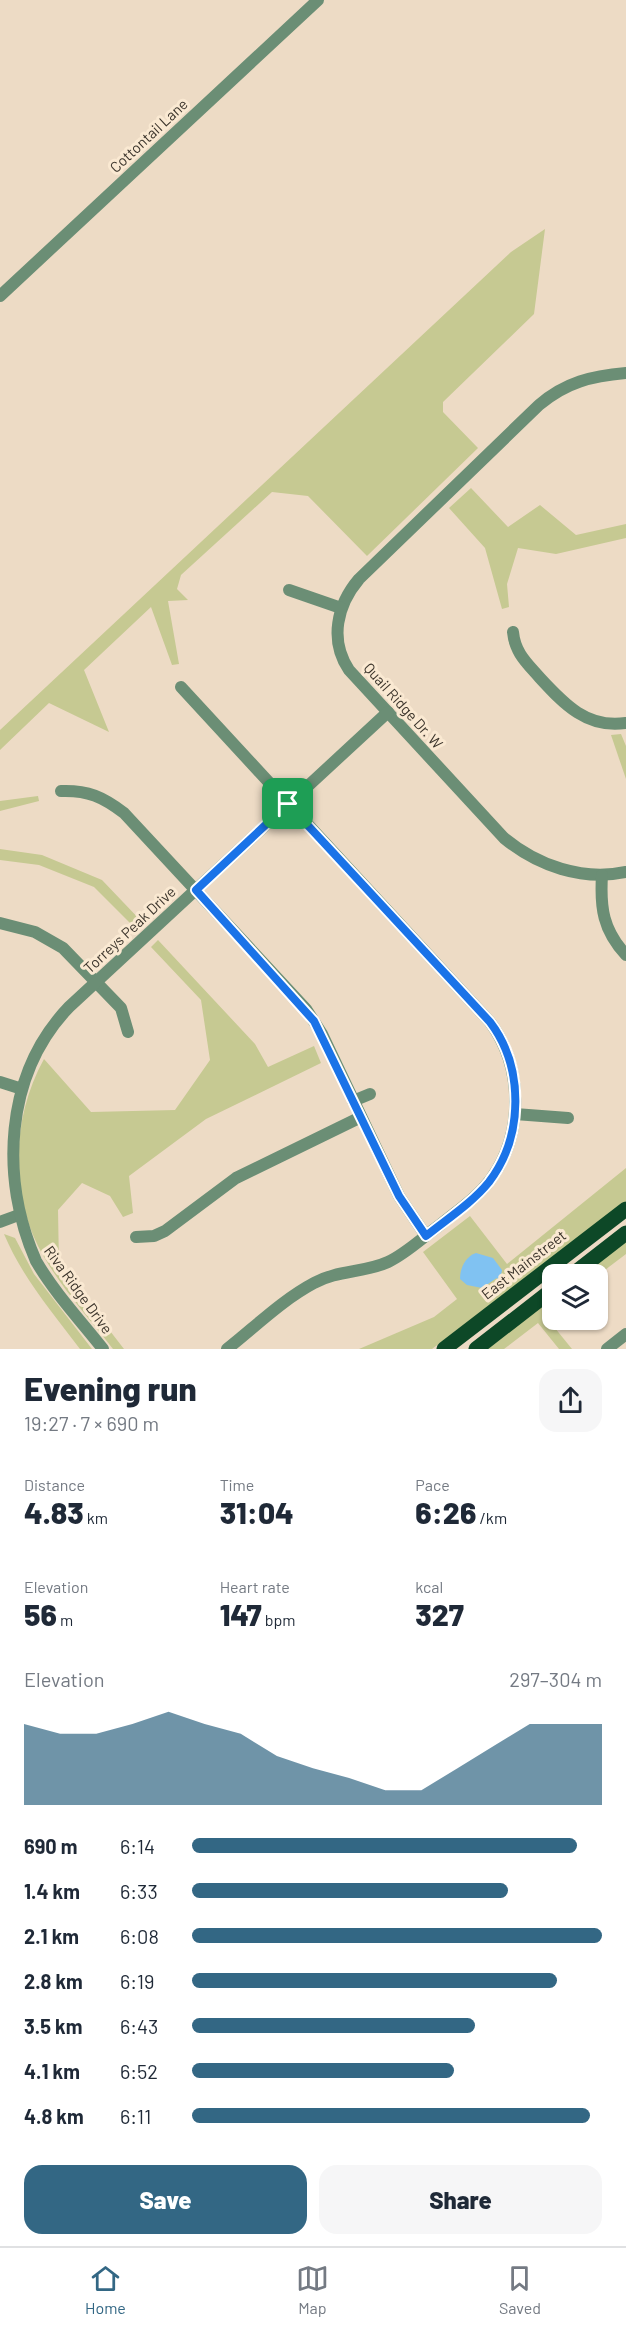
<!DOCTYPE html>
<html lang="en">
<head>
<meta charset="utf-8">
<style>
	:root { --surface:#fff; --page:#f6f6f7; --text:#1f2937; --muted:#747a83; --line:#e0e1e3; --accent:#336784 }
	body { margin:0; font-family:Barlow,sans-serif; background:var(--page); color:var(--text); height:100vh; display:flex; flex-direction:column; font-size:22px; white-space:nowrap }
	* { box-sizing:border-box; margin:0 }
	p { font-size:20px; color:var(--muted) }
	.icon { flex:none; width:33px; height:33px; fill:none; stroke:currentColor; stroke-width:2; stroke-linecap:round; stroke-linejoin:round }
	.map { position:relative; height:1349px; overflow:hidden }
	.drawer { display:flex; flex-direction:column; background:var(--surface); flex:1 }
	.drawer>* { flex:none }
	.fabs { position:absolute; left:542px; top:1264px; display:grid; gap:12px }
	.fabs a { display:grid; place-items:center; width:66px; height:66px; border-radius:12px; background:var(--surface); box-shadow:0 2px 4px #0004; font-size:30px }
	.pin { position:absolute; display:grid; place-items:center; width:51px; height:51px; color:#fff; margin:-26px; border-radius:12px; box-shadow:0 3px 9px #0006 }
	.round { display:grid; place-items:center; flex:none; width:63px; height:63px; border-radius:18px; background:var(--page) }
	.headline { display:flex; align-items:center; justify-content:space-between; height:102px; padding:0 24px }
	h1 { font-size:33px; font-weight:800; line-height:45px }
	.metrics { display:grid; grid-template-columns:repeat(3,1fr); gap:9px; height:102px; padding:6px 24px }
	.metrics div { display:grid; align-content:center }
	.metrics b { font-size:30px; font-weight:800 }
	.metrics small { font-size:16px; font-weight:400 }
	.metrics p { font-size:16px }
	.chart { height:168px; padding:12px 24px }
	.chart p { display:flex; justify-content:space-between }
	.chart svg { width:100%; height:108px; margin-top:6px; fill:var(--accent); opacity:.7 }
	.button { display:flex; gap:12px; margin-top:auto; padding:12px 24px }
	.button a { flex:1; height:69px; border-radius:18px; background:var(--accent); color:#fff; font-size:24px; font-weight:800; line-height:69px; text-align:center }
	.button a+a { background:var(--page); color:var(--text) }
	ul { padding:0 24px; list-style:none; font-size:20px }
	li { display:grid; grid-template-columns:96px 72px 1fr; align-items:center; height:45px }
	li i { height:15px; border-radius:8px; background:var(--accent) }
	.tab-bar { display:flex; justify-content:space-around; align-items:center; height:84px; border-top:2px solid var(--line); background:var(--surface); font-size:16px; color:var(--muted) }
	.tab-bar a { display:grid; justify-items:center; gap:3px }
	.tab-bar .current { color:var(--accent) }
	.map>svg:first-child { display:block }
</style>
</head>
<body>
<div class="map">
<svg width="626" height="1349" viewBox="0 0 626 1349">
	<rect width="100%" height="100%" fill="#eddbc5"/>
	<g fill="#c6c992">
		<polygon points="545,229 534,314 443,402 443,412 478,448 367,556 308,496 272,492 181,575 177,589 188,600 168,601 179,664 172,665 151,607 84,670 109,732 49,703 0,750 0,730 511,252"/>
		<polygon points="471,488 508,527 540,505 576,535 626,524 626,538 556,554 518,548 507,584 509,607 502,609 485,548 449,508"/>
		<polygon points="621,734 626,746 626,779 611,735"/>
		<polygon points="38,796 39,801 0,811 0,801"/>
		<polygon points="0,849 42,855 102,880 143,923 136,929 94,887 39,865 0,860"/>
		<path d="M158,940L255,1044L268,1067L314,1046L321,1063L206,1119L129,1176L133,1213L123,1217L110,1196L82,1183L58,1210L59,1265L124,1349H113C90,1319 63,1290 44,1257C9,1198 11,1118 44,1059L91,1112L175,1110L210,1060L201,1000L151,947Z"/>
		<polygon points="626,1168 626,1201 432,1349 359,1349 434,1317 457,1299 423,1252 470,1216 507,1264"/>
		<path d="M4,1234L15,1238L34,1274L92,1349H80C52,1312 22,1277 4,1234Z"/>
		<polygon points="626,1241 626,1254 597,1276 582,1275"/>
		<polygon points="552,1298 552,1312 546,1317 572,1349 559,1349 538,1323 504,1349 486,1349"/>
	</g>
	<path fill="#80c2f2" d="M476,1253L493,1258L502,1270L501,1275L482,1288L467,1285L460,1279C460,1268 465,1257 476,1253Z"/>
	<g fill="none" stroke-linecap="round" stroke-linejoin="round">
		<polyline stroke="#80c2f2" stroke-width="3" points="495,1276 504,1280"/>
		<g stroke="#6b8e75" stroke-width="12">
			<polyline points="0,296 318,0"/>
			<path d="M626,373C592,376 566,382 539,405L359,579C337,605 329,640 349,670L504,838C538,866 582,881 626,872"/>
			<polyline points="289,590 341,608"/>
			<path d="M513,632C515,653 527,663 540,678C564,704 587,729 626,723"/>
			<path d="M181,687L490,1022C523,1067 524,1133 491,1179C477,1198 457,1211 440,1225C423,1237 407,1253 388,1262C364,1273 337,1270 314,1283C282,1300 255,1327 227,1349"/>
			<path d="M61,791C88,790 103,797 124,813L306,1009L322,1034L399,1196L426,1236"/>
			<path d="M602,875C600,908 603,930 626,955"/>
			<polyline points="0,923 35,932 63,948 121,1008 128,1032"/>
			<polyline points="0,1082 19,1088"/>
			<polyline points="353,1101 370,1094"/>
			<polyline points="515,1114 568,1118"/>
			<polyline points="0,1222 16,1216"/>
			<polyline points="136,1237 154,1236 165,1231 236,1178 361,1117"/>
			<path d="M103,1349C80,1320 54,1292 36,1261C0,1179 4,1075 69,1007L388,712"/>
			<polyline points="607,1349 626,1334"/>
		</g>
		<g stroke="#0d4827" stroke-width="15">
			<polyline points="572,1275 626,1233"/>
			<polyline points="444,1349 626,1209"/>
			<polyline points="476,1349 552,1290"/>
		</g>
	</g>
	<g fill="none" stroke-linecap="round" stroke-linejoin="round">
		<defs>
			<path id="route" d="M288,804L490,1022C524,1067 524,1136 489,1182C472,1203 447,1219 426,1236L399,1196L314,1021L196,890Z"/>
		</defs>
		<use href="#route" stroke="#fff" stroke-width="12"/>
		<use href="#route" stroke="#1a73e8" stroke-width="8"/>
	</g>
	<g text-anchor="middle" stroke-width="6" stroke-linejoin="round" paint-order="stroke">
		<g font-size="15" fill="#3c352c" stroke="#fae9d2">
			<text transform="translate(149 136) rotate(-43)" y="5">Cottontail Lane</text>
			<text transform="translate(403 706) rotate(48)" y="5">Quail Ridge Dr. W</text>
			<text transform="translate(130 930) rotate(-43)" y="5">Torreys Peak Drive</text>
			<text transform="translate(524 1265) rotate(-38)" y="5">East Mainstreet</text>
			<text transform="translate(78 1290) rotate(54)" y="5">Riva Ridge Drive</text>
		</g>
	</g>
</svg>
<div class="fabs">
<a><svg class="icon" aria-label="layers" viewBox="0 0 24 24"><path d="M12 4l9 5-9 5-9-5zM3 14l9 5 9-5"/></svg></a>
</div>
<div class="pin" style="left:288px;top:804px;background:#1e9e55"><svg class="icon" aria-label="arrive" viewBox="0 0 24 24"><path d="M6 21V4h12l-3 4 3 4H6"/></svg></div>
</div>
<section class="drawer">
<div class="headline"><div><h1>Evening run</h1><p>19:27 · 7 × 690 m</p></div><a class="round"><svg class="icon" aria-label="share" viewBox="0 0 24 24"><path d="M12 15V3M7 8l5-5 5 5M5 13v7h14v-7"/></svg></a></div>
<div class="metrics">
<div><p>Distance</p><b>4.83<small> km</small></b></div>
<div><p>Time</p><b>31:04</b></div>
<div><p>Pace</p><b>6:26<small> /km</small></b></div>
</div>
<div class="metrics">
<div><p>Elevation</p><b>56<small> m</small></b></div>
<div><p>Heart rate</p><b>147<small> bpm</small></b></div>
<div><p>kcal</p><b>327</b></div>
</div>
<div class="chart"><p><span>Elevation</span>297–304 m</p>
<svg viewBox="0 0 160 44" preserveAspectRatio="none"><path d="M0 44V11L10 15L20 15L30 11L40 6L50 11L60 15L70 24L80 29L90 33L100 38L110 38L120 29L130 20L140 11L150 11L160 11V44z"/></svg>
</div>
<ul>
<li><b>690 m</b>6:14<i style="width:94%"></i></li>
<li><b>1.4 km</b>6:33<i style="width:77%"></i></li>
<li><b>2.1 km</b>6:08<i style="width:100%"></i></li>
<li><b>2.8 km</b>6:19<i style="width:89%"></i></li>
<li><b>3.5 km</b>6:43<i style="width:69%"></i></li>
<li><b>4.1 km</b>6:52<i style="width:64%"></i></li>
<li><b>4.8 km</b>6:11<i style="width:97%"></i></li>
</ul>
<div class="button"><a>Save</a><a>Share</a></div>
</section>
<nav class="tab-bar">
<a class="current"><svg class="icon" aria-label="home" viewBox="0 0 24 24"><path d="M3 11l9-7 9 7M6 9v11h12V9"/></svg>Home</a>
<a><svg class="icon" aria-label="map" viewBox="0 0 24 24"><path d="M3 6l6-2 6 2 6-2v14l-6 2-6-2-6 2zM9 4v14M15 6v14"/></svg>Map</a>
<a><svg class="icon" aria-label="saved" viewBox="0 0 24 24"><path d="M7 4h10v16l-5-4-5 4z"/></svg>Saved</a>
</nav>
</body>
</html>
